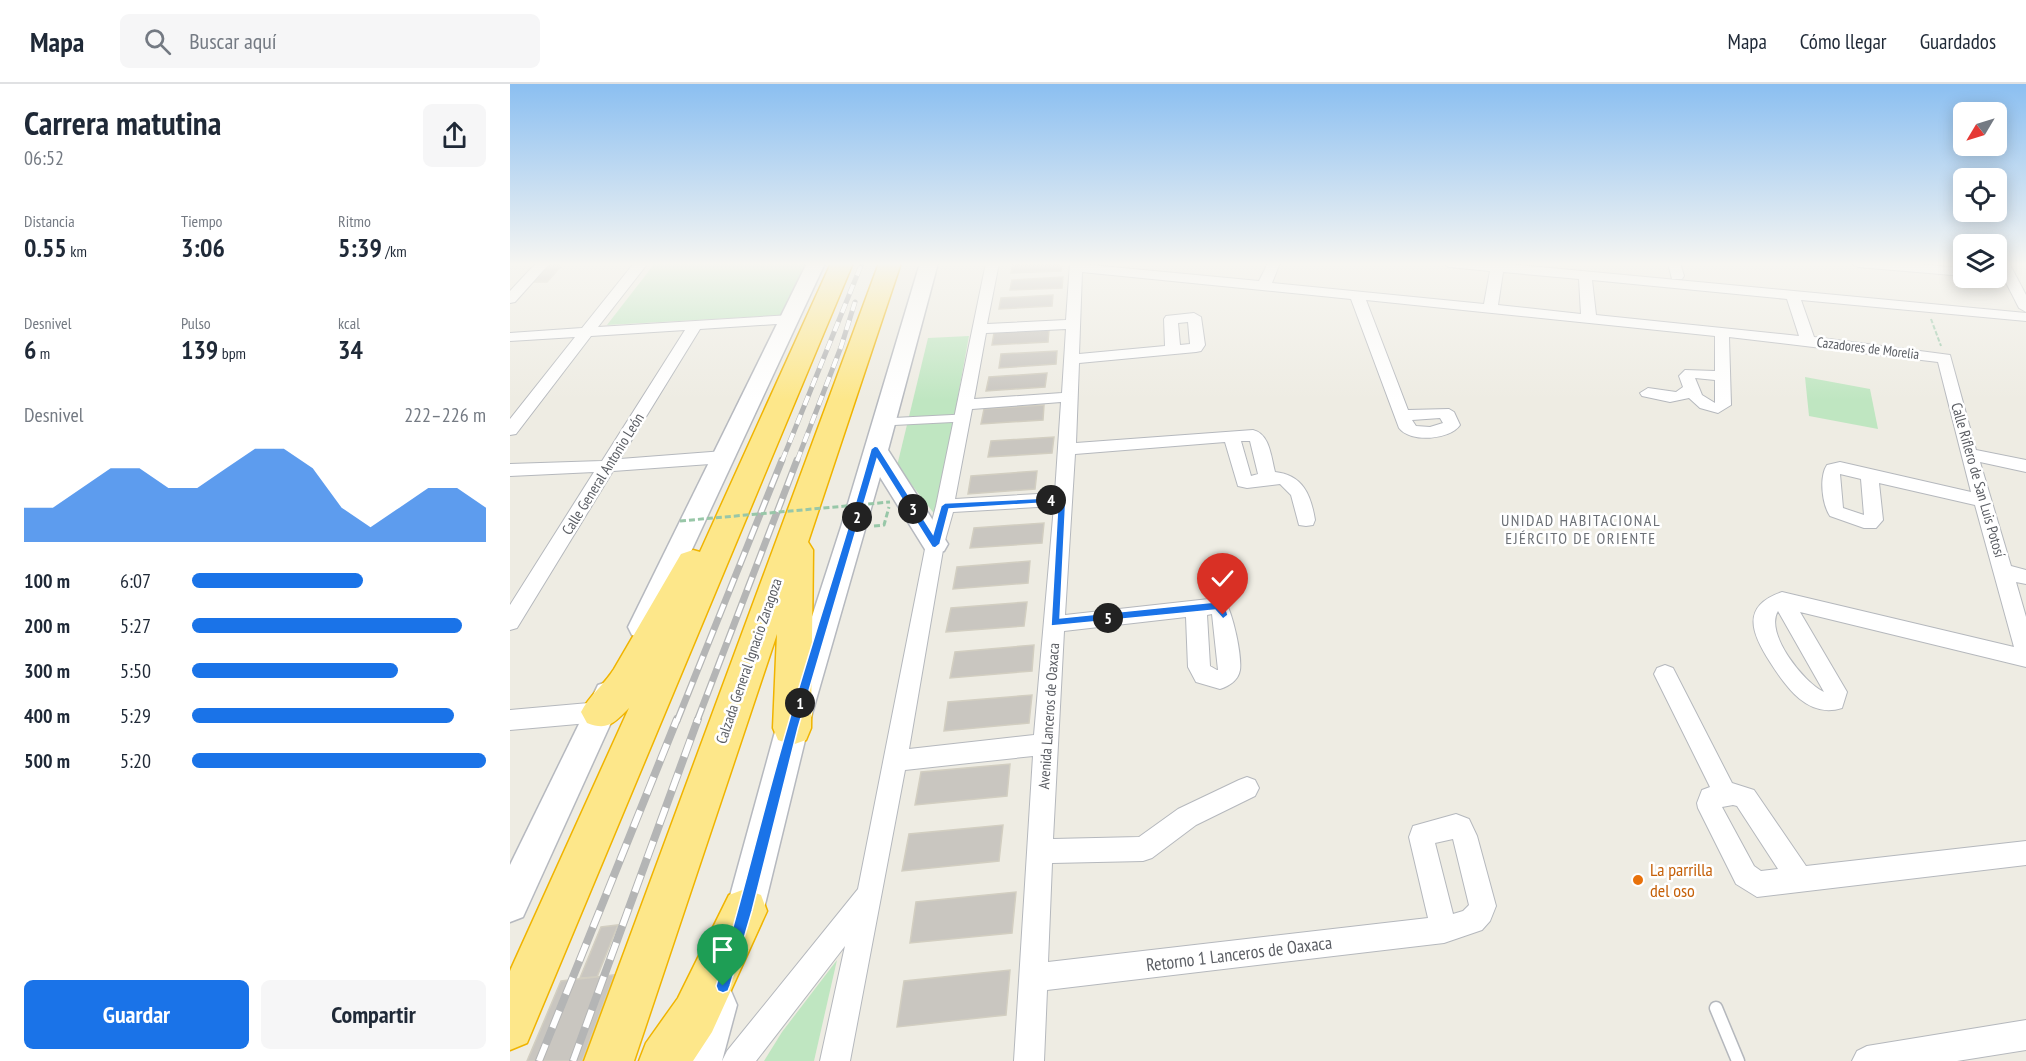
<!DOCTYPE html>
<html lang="es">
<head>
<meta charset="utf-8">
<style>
	:root { --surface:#fff; --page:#f6f6f7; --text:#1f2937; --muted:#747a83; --line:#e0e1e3; --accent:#1a73e8 }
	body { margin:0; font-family:"PT Sans Narrow",sans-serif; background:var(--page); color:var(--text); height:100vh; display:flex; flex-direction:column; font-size:22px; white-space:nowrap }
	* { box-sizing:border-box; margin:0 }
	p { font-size:20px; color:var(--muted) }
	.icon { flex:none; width:33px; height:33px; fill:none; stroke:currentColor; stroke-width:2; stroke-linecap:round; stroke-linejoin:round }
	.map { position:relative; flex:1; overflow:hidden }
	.details { display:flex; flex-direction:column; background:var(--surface); width:510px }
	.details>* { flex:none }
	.needle { width:39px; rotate:232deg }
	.controls { position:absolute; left:1443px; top:18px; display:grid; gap:12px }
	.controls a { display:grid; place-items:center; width:54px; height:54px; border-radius:9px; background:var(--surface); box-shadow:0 3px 15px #0003; font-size:30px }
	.pin { position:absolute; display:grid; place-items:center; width:51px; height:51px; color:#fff; margin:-62px -26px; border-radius:50% 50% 50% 0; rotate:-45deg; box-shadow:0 0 6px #0007 }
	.pin .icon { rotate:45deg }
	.km { position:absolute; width:30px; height:30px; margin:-15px; border-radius:50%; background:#222; color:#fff; font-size:16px; line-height:30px; text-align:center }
	.round { display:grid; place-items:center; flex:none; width:63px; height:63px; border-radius:9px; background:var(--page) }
	.head { display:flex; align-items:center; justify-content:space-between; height:102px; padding:0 24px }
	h1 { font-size:33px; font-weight:800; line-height:45px }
	.stats { display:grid; grid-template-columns:repeat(3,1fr); gap:9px; height:102px; padding:6px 24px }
	.stats div { display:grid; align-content:center }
	.stats b { font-size:26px; font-weight:800 }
	.stats small { font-size:16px; font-weight:400 }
	.stats p { font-size:16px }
	.chart { height:168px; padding:12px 24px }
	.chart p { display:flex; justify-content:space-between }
	.chart svg { width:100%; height:108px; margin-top:6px; fill:var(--accent); opacity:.7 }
	.button { display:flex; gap:12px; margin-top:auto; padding:12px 24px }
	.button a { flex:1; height:69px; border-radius:9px; background:var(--accent); color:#fff; font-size:24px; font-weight:800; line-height:69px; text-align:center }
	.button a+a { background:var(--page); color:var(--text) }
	ul { padding:0 24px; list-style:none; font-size:20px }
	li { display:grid; grid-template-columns:96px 72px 1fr; align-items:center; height:45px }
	li i { height:15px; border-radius:8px; background:var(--accent) }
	header { display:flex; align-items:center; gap:36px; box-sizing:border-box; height:84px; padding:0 30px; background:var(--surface); border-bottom:2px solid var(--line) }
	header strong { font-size:28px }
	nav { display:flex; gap:33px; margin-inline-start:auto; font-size:21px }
	.search { width:420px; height:54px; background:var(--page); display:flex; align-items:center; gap:15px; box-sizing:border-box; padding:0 21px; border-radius:9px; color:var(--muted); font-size:22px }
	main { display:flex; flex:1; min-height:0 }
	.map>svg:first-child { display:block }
</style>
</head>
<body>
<header>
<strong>Mapa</strong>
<div class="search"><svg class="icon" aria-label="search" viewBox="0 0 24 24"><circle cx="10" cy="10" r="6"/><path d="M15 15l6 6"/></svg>Buscar aquí</div>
<nav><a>Mapa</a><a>Cómo llegar</a><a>Guardados</a></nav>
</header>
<main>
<section class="details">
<div class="head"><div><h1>Carrera matutina</h1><p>06:52</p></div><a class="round"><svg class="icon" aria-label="share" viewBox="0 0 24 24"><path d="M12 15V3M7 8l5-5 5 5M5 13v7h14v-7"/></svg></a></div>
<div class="stats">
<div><p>Distancia</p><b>0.55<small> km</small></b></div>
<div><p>Tiempo</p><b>3:06</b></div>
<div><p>Ritmo</p><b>5:39<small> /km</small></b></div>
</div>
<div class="stats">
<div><p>Desnivel</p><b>6<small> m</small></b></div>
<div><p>Pulso</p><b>139<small> bpm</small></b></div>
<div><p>kcal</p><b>34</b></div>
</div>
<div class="chart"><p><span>Desnivel</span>222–226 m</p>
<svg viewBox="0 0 160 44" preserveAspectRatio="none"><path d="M0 44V30L10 30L20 22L30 14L40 14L50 22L60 22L70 14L80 6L90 6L100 14L110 30L120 38L130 30L140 22L150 22L160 30V44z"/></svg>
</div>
<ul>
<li><b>100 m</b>6:07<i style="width:58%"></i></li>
<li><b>200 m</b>5:27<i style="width:92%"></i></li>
<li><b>300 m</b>5:50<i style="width:70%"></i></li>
<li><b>400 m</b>5:29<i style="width:89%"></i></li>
<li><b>500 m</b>5:20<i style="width:100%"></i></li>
</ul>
<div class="button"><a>Guardar</a><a>Compartir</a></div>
</section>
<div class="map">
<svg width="1516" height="977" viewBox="0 0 1516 977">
	<rect width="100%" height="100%" fill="#eeece3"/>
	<g fill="#bfe6c1">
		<polygon points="145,179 301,179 276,231 97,241"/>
		<polygon points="459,252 426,432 387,382 418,254"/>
		<polygon points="1295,293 1360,305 1368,345 1299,332"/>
		<polygon points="327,876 304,977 254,977 272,948"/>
	</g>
	<g fill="#c9c6c0" stroke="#d2cec1" stroke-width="1.5">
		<polygon points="41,179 54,179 37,198 24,198"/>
		<polygon points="552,179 551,187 501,189 503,180"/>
		<polygon points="553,193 552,204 500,206 502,196"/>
		<polygon points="543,211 542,222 489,225 491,214"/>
		<polygon points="539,246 538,258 482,261 484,249"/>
		<polygon points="547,267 546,280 489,284 491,270"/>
		<polygon points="537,289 535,303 476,307 479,293"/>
		<polygon points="534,321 533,336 471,340 474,325"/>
		<polygon points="544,353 542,369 478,373 481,357"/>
		<polygon points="527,387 525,405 458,410 461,392"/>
		<polygon points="534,439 532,459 460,464 464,444"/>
		<polygon points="520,477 518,499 443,505 447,483"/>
		<polygon points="517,518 514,542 436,548 441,524"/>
		<polygon points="524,561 522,587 440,594 445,568"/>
		<polygon points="522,611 519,639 434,647 438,618"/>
		<polygon points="500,680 497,712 405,721 411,688"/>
		<polygon points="493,741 489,777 392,787 399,750"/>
		<polygon points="506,808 502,849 400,859 406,818"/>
		<polygon points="108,841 87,893 70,894 91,843"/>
		<polygon points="500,886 496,931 387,943 394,897"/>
		<polygon points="104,891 72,977 17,977 51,897"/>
	</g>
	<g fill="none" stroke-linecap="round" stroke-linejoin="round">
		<defs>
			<polyline id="service-far1" points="374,338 452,334"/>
			<polyline id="service" points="1206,924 1228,977"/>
			<g id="minor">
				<polygon points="26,179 40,179 5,218 0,219 0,207"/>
				<polygon points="124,179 138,179 88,243 281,231 288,235 281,239 190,245 110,375 214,367 220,369 223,373 220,377 214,379 103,387 7,544 0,546 0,521 84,388 0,392 0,380 92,377 175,246 81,252 6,350 0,351 0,335 65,253 0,257 0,249 72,244"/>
				<path d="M476,179H489L477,240L556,236L560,179L749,197L758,179H770L762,199L974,220L980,187L939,183L932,179H987L1516,229V237L1291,216L1304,253L1440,271L1466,366L1516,376V388L1470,378L1501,482L1516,486V500L1506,498L1516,533V583L1290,528L1337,608L1332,624C1298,635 1276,603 1260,578C1242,550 1230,522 1272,508L1504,563L1465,421L1369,399L1373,436L1366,444H1354L1320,432C1312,420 1309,393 1317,381L1330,378L1461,408L1428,278L1219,253L1221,321L1208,329L1190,324L1179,314L1160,318L1132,312L1130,309L1138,304L1166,308L1173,303L1169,292L1175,286L1205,287V252L856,216L898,326L939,325L944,328L950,341C940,356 900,359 889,344L841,215L572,188L569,270L655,262L654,235L656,232L684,229L691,233L695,261L691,267L686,268L569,279L566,359L743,346C760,350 761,373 765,388C793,391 801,411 805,436L803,441L796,442L789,441L781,411L770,400L737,404L728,402L715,358L565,370L555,531L708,514L715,517C723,530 732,571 730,586C728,597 719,602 710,605L686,598L678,583L676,533L554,547L543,755L629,753L668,725L729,696L737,693L745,696L749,704L745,712L686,741L642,774L633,777L542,779L538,878L918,834L899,753L903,742L946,730L959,735L967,752L986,822L980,837L972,846L934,859L537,906L534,977H504L523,672L395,686L340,977H310L335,862L246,977H212L217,967L348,805L416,460L426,422ZM993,188L1069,195L1071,230L988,221ZM1082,196L1277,215L1289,252L1086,231ZM678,238L680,260L670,261L668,239ZM556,245L552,309L464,315L476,249ZM1185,294L1205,296V319L1192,311ZM551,318L545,409L445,415L462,325ZM930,334L933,339L920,343L906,342L902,336ZM731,357H740L748,390L741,392ZM1330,390L1351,395L1354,431L1333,424ZM544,422L524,651L399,665L434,460L443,428ZM1268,527L1314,608C1294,599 1254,549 1268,527ZM702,530L708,586H707L700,582L697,531ZM943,755L959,821L953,827L943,830L925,759Z"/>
				<polygon points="1158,179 1170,179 1174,192 1172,195 1162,195"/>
				<polygon points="1341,179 1392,179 1454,184 1454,192 1348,183"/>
				<polygon points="1486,179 1499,179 1516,211 1516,228 1509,224"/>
				<path d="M1155,581L1163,584L1222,699L1244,706L1296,782L1516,757V781L1247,813L1226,800L1188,724L1187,719L1192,706L1200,703L1144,590L1147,584ZM1223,721L1227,722L1268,785L1251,787L1244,782L1212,723Z"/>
				<polygon points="90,618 98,621 101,628 98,635 90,638 0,646 0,626"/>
				<polygon points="1516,936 1516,966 1447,977 1342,977 1347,967 1357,962"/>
			</g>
			<g id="secondary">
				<polygon points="297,179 315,179 146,543 142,551 132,554 122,551 118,543"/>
				<polygon points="410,179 428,179 378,366 438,460 434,467 425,469 416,467 370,393 298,644 250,841 244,854 231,860 218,854 212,841 266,644 331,443"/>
				<polygon points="99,597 110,601 114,610 13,833 0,838 0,781 88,601"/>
				<polygon points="207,901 221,907 227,921 212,977 170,977 193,907"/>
			</g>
			<g id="motorway">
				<path d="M321,179H343L17,959L0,966V887L119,624C104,639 98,647 77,639L71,628C79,612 94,601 104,585L171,470L183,466L190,468Z"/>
				<polygon points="369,179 391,179 298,458 303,466 301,644 296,656 282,661 268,656 263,644 267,550 124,977 74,977"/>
				<polygon points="235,805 251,811 257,827 202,948 183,977 129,977 136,959 168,914 219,811"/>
			</g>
		</defs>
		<use href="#service-far1" stroke="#b5b8bd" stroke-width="9"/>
		<use href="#service" stroke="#b5b8bd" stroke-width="15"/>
		<use href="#minor" stroke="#b5b8bd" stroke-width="2"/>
		<use href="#secondary" stroke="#b6b9bf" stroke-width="3"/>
		<use href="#motorway" stroke="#f0b400" stroke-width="3"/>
		<polyline stroke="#98c7a8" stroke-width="2" stroke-dasharray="4.5 2" stroke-linecap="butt" points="1421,235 1431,262"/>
		<polyline stroke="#98c7a8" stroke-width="3" stroke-dasharray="6 3" stroke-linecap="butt" points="364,442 374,441 379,423"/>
		<use href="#service-far1" stroke="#fff" stroke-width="7"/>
		<use href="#service" stroke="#fff" stroke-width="12"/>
		<use href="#minor" fill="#fff" fill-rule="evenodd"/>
		<use href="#secondary" fill="#fff" fill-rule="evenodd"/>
		<use href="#motorway" fill="#fde78a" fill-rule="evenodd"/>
		<defs>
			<g id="rail-far2">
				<polyline points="272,377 352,179"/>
				<polyline points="287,377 331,263 345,218"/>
			</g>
			<g id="rail-far1">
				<polyline points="167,637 272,376"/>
				<polyline points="187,637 287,376"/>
			</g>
			<g id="rail">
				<polyline points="29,977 167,635"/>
				<polyline points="63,977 188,635"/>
			</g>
		</defs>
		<use href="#rail-far2" stroke="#b4b5b5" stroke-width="5"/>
		<use href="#rail-far1" stroke="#b4b5b5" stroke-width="7"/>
		<use href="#rail" stroke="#b4b5b5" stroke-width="8"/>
		<use href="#rail-far2" stroke="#fff" stroke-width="4" stroke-dasharray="10" stroke-linecap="butt"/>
		<use href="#rail-far1" stroke="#fff" stroke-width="4.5" stroke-dasharray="14" stroke-linecap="butt"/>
		<use href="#rail" stroke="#fff" stroke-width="6" stroke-dasharray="18" stroke-linecap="butt"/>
		<polyline stroke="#98c7a8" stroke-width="3" stroke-dasharray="6 3" stroke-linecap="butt" points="170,437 380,418"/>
	</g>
	<linearGradient id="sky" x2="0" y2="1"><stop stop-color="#8bbff1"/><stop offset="0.57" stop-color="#f7f6f2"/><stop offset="1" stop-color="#f7f6f2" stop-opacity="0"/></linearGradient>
	<rect width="1516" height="316" fill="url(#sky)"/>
	<path fill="#1a73e8" stroke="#fff" stroke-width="1.5" d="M365,362L368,363L423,450L431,422L435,419L556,413L550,534L705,518L715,521L718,531L713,535L705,526L541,542L548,418L439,425L430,460L425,464L422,463L367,375L288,644L242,827L220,902L218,907L213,909L208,907L206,902C232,817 252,729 277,644C304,550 335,459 361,365Z"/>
	<circle fill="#e8710a" stroke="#fff" stroke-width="2" cx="1128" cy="796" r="6"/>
	<g text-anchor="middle" stroke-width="5" stroke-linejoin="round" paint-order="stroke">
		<g font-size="14" fill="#5b5e64" stroke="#fff">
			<text transform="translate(1358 264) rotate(7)" y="5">Cazadores de Morelia</text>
		</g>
		<g font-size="15" fill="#5b5e64" stroke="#fff">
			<text transform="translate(93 390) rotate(-58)" y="5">Calle General Antonio León</text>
			<text transform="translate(1468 396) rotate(74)" y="5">Calle Riflero de San Luis Potosí</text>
			<text transform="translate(239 577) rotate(-71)" y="5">Calzada General Ignacio Zaragoza</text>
			<text transform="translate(539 632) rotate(-86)" y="5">Avenida Lanceros de Oaxaca</text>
		</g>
		<g font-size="16" letter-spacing="1.5" fill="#6c7076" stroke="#fff">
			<text x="1071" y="442">UNIDAD HABITACIONAL<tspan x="1071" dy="18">EJÉRCITO DE ORIENTE</tspan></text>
		</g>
		<g font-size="18" fill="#c56008" stroke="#fff" text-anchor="start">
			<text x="1140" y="792">La parrilla<tspan x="1140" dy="21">del oso</tspan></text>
		</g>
		<g font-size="18" fill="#5b5e64" stroke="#fff">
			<text transform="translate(729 870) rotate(-7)" y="6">Retorno 1 Lanceros de Oaxaca</text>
		</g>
	</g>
</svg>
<div class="controls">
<a><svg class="needle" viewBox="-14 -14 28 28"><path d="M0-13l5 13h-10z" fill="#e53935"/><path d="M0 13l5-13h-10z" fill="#747a83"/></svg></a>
<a><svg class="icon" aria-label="locate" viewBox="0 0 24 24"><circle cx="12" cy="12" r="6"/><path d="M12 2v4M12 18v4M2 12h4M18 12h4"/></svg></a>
<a><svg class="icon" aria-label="layers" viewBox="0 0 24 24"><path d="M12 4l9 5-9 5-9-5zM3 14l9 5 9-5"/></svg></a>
</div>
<div class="pin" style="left:213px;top:902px;background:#1e9e55"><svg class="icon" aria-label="arrive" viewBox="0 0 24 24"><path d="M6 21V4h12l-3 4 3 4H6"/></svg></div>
<div class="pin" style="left:713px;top:531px;background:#d93025"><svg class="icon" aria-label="check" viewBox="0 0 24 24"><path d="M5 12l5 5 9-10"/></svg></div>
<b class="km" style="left:290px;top:619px">1</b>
<b class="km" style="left:347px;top:433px">2</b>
<b class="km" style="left:403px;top:425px">3</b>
<b class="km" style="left:541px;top:416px">4</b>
<b class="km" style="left:598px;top:534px">5</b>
</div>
</main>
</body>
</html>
